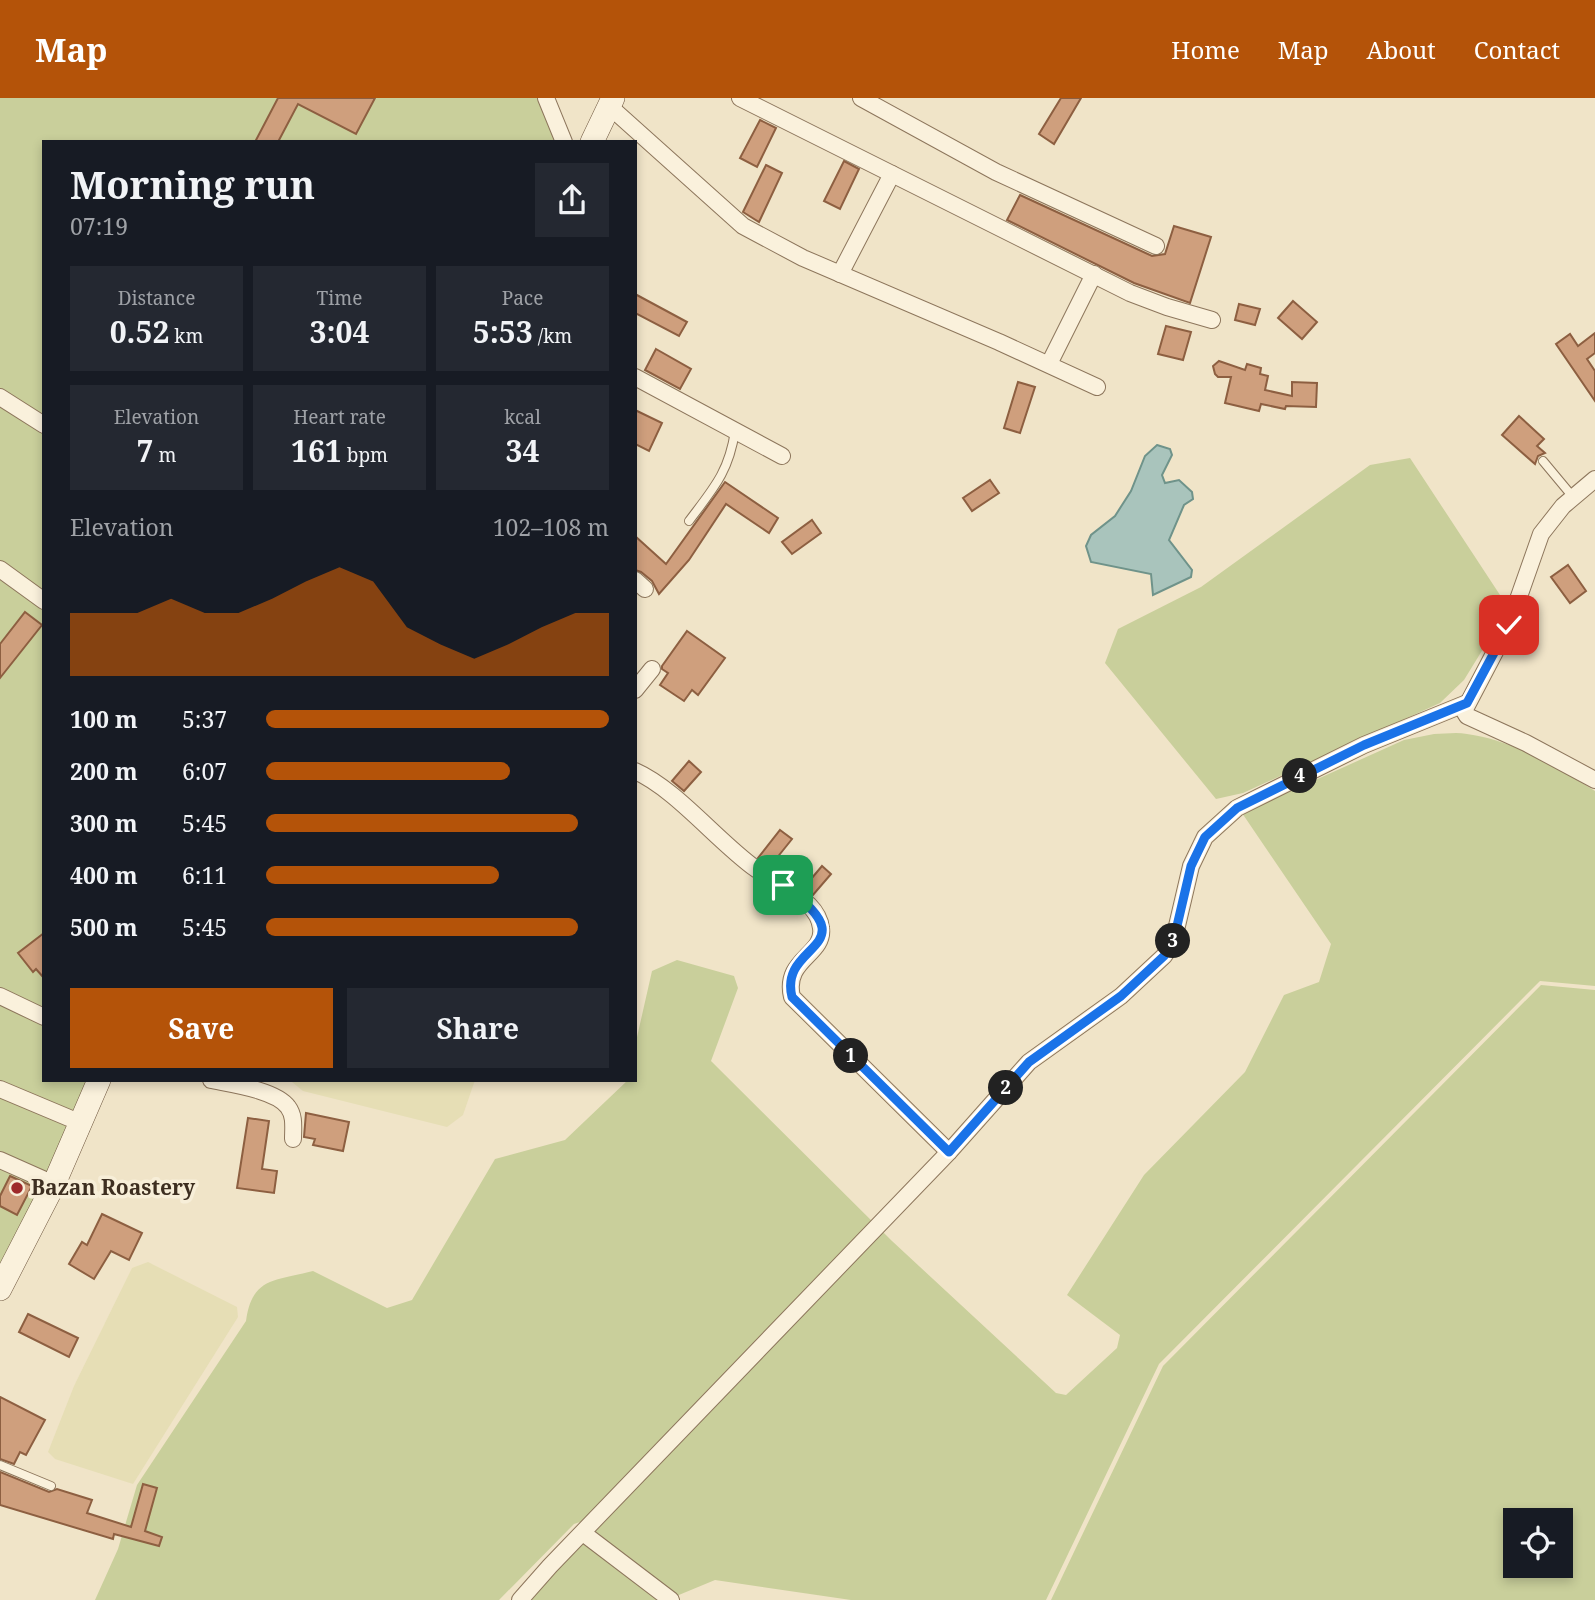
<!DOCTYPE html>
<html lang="en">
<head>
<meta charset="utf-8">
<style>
	:root { --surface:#171b24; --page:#242831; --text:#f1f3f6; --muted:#9ea1a6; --accent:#b45309 }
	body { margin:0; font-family:"Noto Serif",serif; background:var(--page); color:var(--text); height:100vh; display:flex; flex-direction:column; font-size:26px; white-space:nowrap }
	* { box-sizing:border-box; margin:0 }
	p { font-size:23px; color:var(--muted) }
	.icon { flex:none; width:38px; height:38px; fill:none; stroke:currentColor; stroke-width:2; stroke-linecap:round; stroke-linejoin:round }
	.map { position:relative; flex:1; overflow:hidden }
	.details { position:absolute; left:42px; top:42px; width:595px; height:942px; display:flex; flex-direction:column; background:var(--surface); border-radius:0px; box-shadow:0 4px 10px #0003 }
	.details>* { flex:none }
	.buttons { position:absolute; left:1503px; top:1410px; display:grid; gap:14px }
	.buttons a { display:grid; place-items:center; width:70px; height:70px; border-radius:0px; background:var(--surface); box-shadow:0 4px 10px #0003; font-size:35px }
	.pin { position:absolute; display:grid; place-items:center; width:60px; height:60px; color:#fff; margin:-30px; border-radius:14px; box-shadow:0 4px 10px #0006 }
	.km { position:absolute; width:35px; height:35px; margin:-18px; border-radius:50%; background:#222; color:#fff; font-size:19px; line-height:35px; text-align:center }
	.round { display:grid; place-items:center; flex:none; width:74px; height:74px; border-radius:0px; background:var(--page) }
	.head { display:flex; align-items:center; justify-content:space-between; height:119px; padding:0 28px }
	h1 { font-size:38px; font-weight:700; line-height:52px }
	.stats { display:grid; grid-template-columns:repeat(3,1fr); gap:10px; height:119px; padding:7px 28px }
	.stats div { display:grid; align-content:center; border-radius:0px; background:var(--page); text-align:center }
	.stats b { font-size:30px; font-weight:700 }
	.stats small { font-size:19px; font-weight:400 }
	.stats p { font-size:19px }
	.chart { height:196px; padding:14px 28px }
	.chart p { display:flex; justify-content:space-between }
	.chart svg { width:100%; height:126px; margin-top:7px; fill:var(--accent); opacity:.7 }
	.button { display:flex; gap:14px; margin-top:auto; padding:14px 28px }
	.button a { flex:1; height:80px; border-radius:0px; background:var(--accent); color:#fff; font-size:28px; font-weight:700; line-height:80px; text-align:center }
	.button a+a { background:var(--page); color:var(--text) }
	ul { padding:0 28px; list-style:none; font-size:23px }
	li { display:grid; grid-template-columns:112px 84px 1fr; align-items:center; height:52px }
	li i { height:18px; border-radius:9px; background:var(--accent) }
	header { display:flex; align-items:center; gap:42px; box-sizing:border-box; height:98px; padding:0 35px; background:var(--accent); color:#fff }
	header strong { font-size:33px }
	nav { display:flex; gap:38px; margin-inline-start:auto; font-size:24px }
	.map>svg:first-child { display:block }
</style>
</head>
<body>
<header>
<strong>Map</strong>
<nav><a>Home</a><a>Map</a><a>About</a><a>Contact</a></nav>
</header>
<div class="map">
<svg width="1595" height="1502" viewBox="0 0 1595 1502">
	<rect width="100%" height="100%" fill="#f0e4c8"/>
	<g fill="#e6deb5">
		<polygon points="292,982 475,982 463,1017 447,1029 303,993 292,984"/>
		<polygon points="148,1164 237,1209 238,1219 133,1386 55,1361 48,1354 74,1288 132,1170"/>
	</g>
	<g fill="#c9cf9b" fill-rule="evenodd">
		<polygon points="0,0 542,0 558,44 44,44 44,982 92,982 0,1172"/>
		<polygon points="1410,360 1500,497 1491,538 1464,582 1440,605 1243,695 1216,701 1105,565 1118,531 1201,489 1370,367"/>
		<path d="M1434,636C1445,636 1456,634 1467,636C1513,642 1557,669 1595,693V888L1540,883L1159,1266L1046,1502H851L715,1482L674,1499L583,1423L574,1426L499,1502H95L118,1451L137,1387L246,1223C252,1179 275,1183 313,1173L387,1210L412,1202L495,1061L565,1042L628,982H635V948L652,873L677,862L734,878L738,890L711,963L892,1143L1056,1295L1066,1297L1117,1250L1120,1237L1067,1197L1144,1077L1245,974L1284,897L1319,884L1331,846L1242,715L1404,642Z"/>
		<path d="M1541,887L1595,892V1502H1051L1163,1268ZM1516,1423H1561V1468H1516Z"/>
		<polygon points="582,1444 590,1444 667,1502 527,1502"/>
	</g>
	<polygon fill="#a9c4bc" stroke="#6f938a" stroke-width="2" points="1157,347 1170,351 1172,357 1162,377 1165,385 1179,382 1192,394 1193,401 1184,407 1169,442 1192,472 1191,479 1153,497 1151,476 1091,464 1086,448 1091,437 1115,418 1131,393 1145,358"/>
	<g fill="#cf9f7d" stroke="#8d5f41" stroke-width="2">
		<polygon points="278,0 375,0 356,36 298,6 278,44 255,44"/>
		<polygon points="1061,0 1081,0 1054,46 1039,36"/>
		<polygon points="760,22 776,30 757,69 740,60"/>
		<polygon points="844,63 859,71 840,111 824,103"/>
		<polygon points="766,67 782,75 759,124 743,114"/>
		<polygon points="1020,97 1152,158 1165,156 1174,128 1211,139 1190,205 1134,185 1007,122"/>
		<polygon points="635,196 687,224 679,238 635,215"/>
		<polygon points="1293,203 1317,224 1302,241 1278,220"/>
		<polygon points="1239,206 1260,211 1255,227 1235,222"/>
		<polygon points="1166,228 1191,234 1183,262 1158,256"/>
		<polygon points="1595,235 1595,255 1587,261 1595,273 1595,303 1556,246 1570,236 1578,248"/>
		<polygon points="656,251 691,271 680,291 645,272"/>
		<polygon points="1219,263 1245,272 1247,266 1261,270 1260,276 1268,278 1265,292 1292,298 1292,284 1317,285 1316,309 1286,308 1285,311 1261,306 1259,313 1225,305 1231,279 1218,279 1215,276 1213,268"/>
		<polygon points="1018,284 1035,289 1020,335 1004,330"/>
		<polygon points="635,312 662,325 649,353 635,346"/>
		<polygon points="1519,318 1544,341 1537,348 1545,355 1538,358 1535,366 1502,337"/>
		<polygon points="990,382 999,395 972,413 963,400"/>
		<polygon points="725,384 778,420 769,435 726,406 689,462 659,496 652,483 641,474 635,472 635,438 666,466"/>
		<polygon points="812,422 821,435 792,456 782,444"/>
		<polygon points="1568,467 1586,493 1570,505 1551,479"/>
		<polygon points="25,514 42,527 0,580 0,546"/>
		<polygon points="687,533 725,560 698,597 692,592 684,603 660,587 668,575 662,571 662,568"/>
		<polygon points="689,663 701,674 684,693 672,683"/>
		<polygon points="780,732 792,741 776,761 806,787 822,768 831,776 813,797 758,760"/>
		<polygon points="44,835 44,880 36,871 33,874 18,855"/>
		<polygon points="306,1015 349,1024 343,1053 313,1047 315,1041 304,1039"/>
		<polygon points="248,1020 269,1023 262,1071 277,1073 274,1095 237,1090"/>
		<polygon points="10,1078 32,1088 17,1117 0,1108 0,1098"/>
		<polygon points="102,1116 142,1135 129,1162 111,1153 94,1181 69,1166 82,1144 87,1147"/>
		<polygon points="28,1216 78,1240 69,1259 19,1234"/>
		<polygon points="0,1299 45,1322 26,1357 20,1354 14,1366 0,1361"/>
		<polygon points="0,1374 49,1394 57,1391 92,1402 87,1415 131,1429 143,1386 157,1390 145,1433 162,1439 159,1448 114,1436 113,1441 0,1407"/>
	</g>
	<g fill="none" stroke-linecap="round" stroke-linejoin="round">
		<defs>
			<g id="lane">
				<polyline points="1543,363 1573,399"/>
				<path d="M689,423C713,391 729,374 735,333"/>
				<polyline points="0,1367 51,1388"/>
			</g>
			<g id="street">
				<polyline points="546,0 564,44"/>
				<polyline points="740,0 1130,195 1167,209 1212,222"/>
				<polyline points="861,0 996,74 1156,148"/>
				<polyline points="608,7 743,128 803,160 999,244 1097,289"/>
				<polyline points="840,176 892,76"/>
				<polyline points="1049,266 1094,176"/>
				<polyline points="635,279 782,358"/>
				<polyline points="0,299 44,327"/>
				<polyline points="1595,381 1563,408 1541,436 1509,527 1464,613 1467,618 1526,645 1595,682"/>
				<polyline points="0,471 44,503"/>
				<polyline points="635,482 645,491"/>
				<polyline points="635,592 652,571"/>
				<path d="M635,673C676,691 718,744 756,771C773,783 793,792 809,807C815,813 820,821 821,830C825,857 783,861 792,899L949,1054"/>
				<polyline points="0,898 44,919"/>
				<path d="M211,982C230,986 276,992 288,1009C295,1018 293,1030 293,1041"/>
				<polyline points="0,991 81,1025"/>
				<polyline points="0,1062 54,1086"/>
				<polyline points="583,1435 671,1502"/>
				<polyline points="520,1502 550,1468 949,1054 1029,964 1121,898 1164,858 1173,845 1191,768 1205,739 1237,710 1364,647 1467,605"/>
			</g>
			<g id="secondary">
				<polyline points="592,44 613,0"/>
				<polyline points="0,1191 54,1086 99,982"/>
			</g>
		</defs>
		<use href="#lane" stroke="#8d765c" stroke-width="10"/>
		<use href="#street" stroke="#8d765c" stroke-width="18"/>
		<use href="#secondary" stroke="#6f573f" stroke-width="24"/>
		<use href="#lane" stroke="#faf1dc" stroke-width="8"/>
		<use href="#street" stroke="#faf1dc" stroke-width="16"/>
		<use href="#secondary" stroke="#faf1dc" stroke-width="23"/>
	</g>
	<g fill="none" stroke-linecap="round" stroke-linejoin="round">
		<defs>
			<path id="route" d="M783,787C873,852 778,843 792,899L949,1054L1029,964L1121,898L1164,858L1173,845L1191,768L1205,739L1237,710L1364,647L1467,605L1509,527"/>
		</defs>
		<use href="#route" stroke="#fff" stroke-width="14"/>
		<use href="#route" stroke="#1a73e8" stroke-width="9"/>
	</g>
	<circle fill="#9e2a2b" stroke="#f7eed8" stroke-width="2.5" cx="17" cy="1090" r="7"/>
	<g text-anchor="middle" stroke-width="7" stroke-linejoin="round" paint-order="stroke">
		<g font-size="21" font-weight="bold" fill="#3d2e20" stroke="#f7eed8" text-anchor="start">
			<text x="31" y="1097">Bazan Roastery</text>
		</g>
	</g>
</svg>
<div class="buttons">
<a><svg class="icon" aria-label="locate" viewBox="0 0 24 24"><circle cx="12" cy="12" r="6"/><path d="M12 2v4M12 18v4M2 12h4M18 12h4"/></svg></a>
</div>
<div class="pin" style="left:783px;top:787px;background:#1e9e55"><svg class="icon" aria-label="arrive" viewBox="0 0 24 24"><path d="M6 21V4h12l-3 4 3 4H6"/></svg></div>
<div class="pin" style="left:1509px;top:527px;background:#d93025"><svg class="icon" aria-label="check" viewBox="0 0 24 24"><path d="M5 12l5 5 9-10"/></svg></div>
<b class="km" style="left:851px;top:958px">1</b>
<b class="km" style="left:1006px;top:990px">2</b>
<b class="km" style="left:1173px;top:843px">3</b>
<b class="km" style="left:1300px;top:678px">4</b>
<section class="details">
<div class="head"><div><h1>Morning run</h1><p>07:19</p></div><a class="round"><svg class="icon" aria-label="share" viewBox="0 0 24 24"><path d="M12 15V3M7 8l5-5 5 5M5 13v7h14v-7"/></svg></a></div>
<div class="stats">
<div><p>Distance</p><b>0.52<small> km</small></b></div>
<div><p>Time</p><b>3:04</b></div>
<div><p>Pace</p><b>5:53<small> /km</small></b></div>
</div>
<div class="stats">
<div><p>Elevation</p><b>7<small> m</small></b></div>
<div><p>Heart rate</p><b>161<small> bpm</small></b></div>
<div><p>kcal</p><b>34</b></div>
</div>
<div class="chart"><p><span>Elevation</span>102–108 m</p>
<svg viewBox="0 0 160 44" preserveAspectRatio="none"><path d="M0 44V22L10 22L20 22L30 17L40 22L50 22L60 17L70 11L80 6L90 11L100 27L110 33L120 38L130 33L140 27L150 22L160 22V44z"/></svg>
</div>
<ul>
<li><b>100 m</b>5:37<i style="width:100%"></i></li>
<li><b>200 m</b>6:07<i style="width:71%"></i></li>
<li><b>300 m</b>5:45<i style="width:91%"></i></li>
<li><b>400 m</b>6:11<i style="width:68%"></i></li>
<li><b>500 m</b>5:45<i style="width:91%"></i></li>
</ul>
<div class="button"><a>Save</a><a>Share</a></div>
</section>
</div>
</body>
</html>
